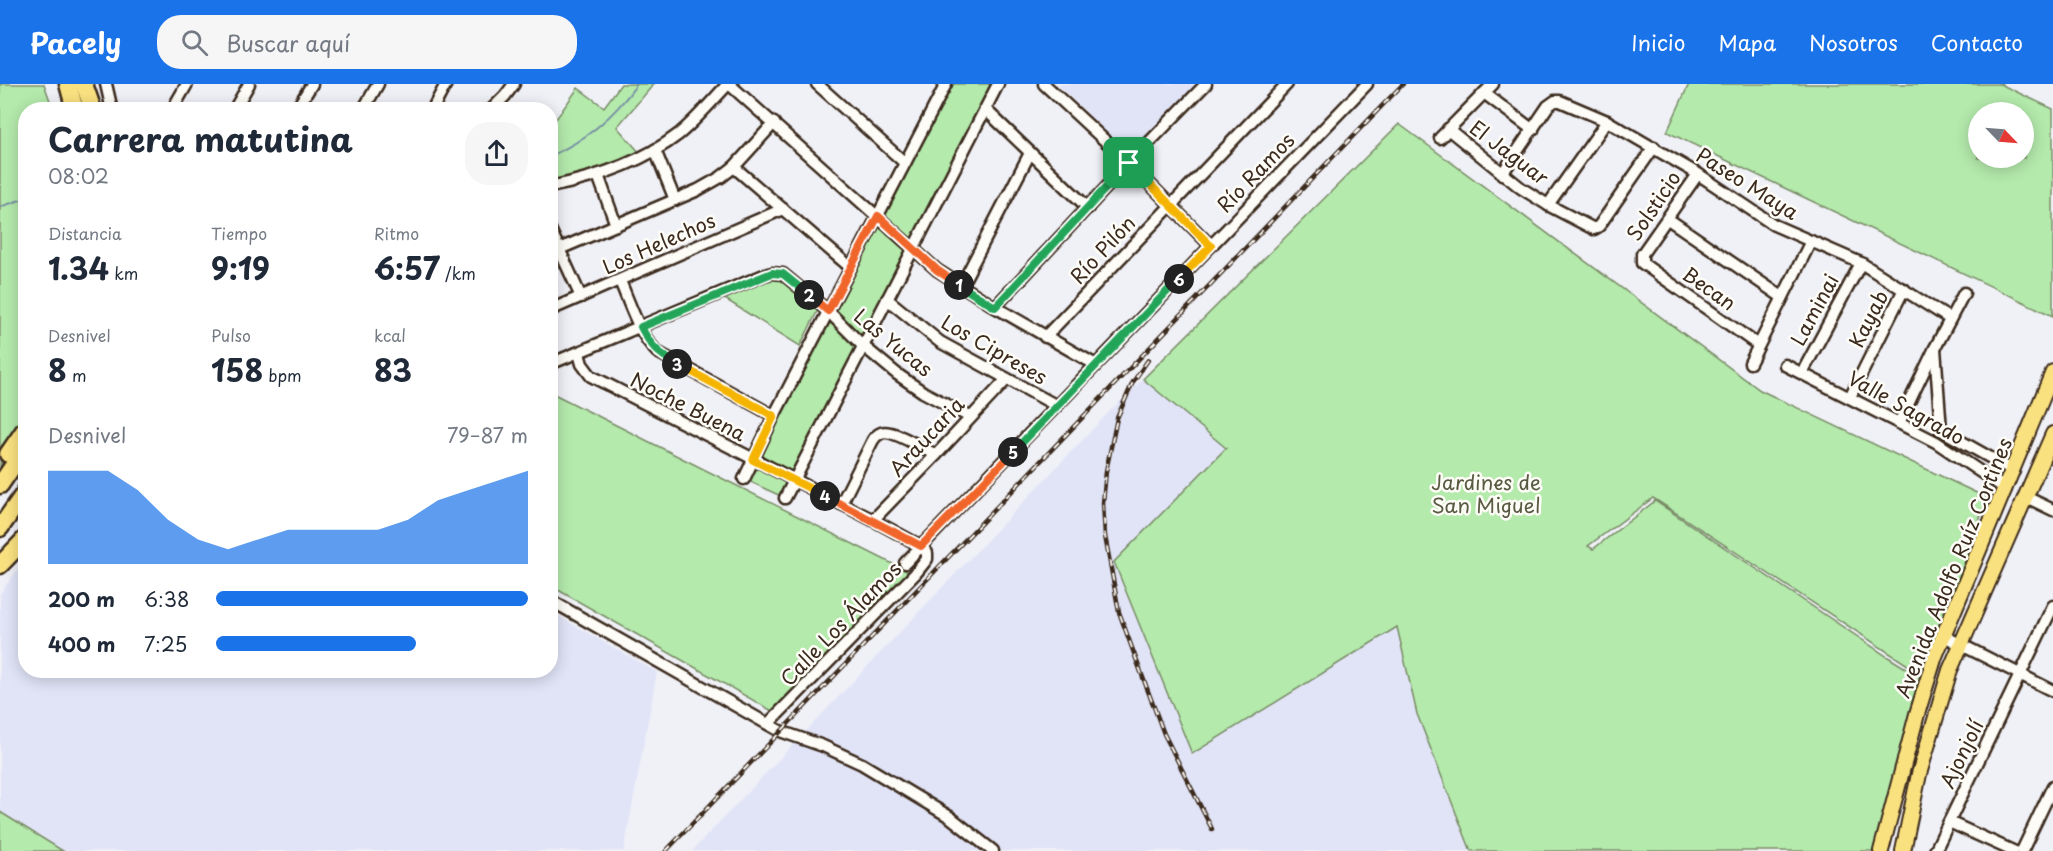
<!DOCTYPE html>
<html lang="es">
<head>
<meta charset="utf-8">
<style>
	:root { --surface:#fff; --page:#f6f6f7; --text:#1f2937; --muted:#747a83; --accent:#1a73e8 }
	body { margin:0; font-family:"Playpen Sans",sans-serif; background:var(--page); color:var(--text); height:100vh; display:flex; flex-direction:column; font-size:22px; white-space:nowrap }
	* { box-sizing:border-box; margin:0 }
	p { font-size:20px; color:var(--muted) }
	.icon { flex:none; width:33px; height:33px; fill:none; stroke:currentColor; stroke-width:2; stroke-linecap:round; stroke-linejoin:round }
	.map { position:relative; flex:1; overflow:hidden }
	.panel { position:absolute; left:18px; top:18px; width:540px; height:576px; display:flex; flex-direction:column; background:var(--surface); border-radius:24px; box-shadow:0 3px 15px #0003 }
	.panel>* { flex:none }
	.needle { width:39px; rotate:115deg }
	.buttons { position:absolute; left:1968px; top:18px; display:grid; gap:12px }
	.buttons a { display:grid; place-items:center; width:66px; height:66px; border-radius:50%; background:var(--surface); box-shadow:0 3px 15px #0003; font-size:30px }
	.pin { position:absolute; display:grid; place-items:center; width:51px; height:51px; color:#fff; margin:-26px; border-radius:12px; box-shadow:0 3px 9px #0006 }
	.km { position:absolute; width:30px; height:30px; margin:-15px; border-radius:50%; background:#222; color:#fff; font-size:16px; line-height:30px; text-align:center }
	.round { display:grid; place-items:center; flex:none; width:63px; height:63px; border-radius:24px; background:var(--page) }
	.summary { display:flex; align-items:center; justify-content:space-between; height:102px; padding:0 30px }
	h1 { font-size:33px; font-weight:700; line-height:45px }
	.figures { display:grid; grid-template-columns:repeat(3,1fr); gap:9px; height:102px; padding:6px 30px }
	.figures div { display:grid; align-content:center }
	.figures b { font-size:30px; font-weight:700 }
	.figures small { font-size:16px; font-weight:400 }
	.figures p { font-size:16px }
	.chart { height:168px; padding:12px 30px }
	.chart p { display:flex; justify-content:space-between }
	.chart svg { width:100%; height:108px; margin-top:6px; fill:var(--accent); opacity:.7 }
	ul { padding:0 30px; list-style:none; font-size:20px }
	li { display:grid; grid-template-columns:96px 72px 1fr; align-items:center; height:45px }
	li i { height:15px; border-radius:8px; background:var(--accent) }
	header { display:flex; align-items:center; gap:36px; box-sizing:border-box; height:84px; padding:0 30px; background:var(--accent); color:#fff }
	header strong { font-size:28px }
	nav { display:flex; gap:33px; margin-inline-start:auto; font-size:21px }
	.search { width:420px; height:54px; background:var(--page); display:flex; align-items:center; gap:15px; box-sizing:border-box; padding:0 21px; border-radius:24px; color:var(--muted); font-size:22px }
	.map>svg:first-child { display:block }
</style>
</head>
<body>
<header>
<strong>Pacely</strong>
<div class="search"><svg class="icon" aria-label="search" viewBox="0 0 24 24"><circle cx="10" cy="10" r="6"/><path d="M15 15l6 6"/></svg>Buscar aquí</div>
<nav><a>Inicio</a><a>Mapa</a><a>Nosotros</a><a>Contacto</a></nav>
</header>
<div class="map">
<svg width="2053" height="767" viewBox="0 0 2053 767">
	<rect width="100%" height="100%" fill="#f0f1f7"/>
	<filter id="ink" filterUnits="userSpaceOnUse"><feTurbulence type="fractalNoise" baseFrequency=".0167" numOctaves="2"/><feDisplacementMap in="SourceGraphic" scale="12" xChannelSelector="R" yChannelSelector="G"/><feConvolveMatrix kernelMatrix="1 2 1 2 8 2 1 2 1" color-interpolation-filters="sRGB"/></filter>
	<g filter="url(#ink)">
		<g fill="#e1e4f7">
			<polygon points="1057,0 1199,0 1130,71"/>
			<polygon points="1143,295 1226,364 1114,478 1192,669 1397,543 1417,630 1471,767 692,767 1107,330"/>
			<polygon points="25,475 26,586 550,586 551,528 657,588 624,767 63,767 0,728 0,510"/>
		</g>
		<g fill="#b4eaac" stroke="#788a65" stroke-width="1.5" fill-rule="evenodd">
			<polygon points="0,0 44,0 53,25 26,26 25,342 0,382"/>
			<polygon points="621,0 654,0 617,43 640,69 566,96 551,97 551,42 578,4 604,23"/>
			<polygon points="945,0 998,0 785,414 744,395"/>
			<path d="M1689,0H2000L2053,25V232L1667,48ZM1978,28H2024V74H1978Z"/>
			<path d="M1399,40L1760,306L1987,414L1925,593L1902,679L1874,767H1471L1417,630L1397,543L1192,670L1114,478L1226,364L1143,295ZM1653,414L1923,591V592L1917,591L1888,573L1655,417L1593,465L1588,462Z"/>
			<polygon points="778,192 818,226 800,262 725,215"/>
			<polygon points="550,308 911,489 774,628 551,502"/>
			<polygon points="0,728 63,767 0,767"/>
		</g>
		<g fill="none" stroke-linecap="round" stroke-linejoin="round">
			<g stroke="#7890a4" stroke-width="2">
				<path d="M550,72C585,57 615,31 637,0"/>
				<polyline points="0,123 26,114"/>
			</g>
			<defs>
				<g id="minor">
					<polyline points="106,0 112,26"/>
					<polyline points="729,0 937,186 995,223 1096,281"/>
					<polyline points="817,0 905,79"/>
					<polyline points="1044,0 1129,79 1211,162"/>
					<polyline points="1484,9 1533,46"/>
					<polyline points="172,26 187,0"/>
					<polyline points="234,26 249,0"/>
					<polyline points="296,26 312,0"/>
					<polyline points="363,26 378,0"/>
					<polyline points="432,26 446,0"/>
					<polyline points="491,26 505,12 514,0"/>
					<polyline points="986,26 1088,124"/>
					<polyline points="1448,45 1521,104 1548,121 1594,145 1599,142 1654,63"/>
					<polyline points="1440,54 1493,0"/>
					<polyline points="655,66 675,116"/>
					<polyline points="734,83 850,183"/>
					<polyline points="1502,90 1548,22 1555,17 1560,17 1607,37 1698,90 1774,141 1861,179 1950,235"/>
					<polyline points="1698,90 1642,170 1642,179 1758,261"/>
					<polyline points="598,91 616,141"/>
					<path d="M550,103C595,94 643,78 679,50C697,35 712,17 728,0"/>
					<polyline points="1548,121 1607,37"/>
					<polyline points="1668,135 1782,213"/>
					<polyline points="550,145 581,213"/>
					<polyline points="550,169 698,106 721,93 734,83 774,39"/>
					<path d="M620,197C630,220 639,250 657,268L774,332"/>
					<polyline points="961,202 1030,69"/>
					<polyline points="887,215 940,258 1057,322"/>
					<polyline points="995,223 1129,79 1206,0"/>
					<polyline points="550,226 783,125"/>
					<polyline points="1045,253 1287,0"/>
					<polyline points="1935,264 1941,346 2014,387"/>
					<polyline points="579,269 582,280 591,292 873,436 921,462 927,469 927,475 916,489 768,640"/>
					<polyline points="1750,279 1811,157"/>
					<polyline points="550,280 764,191 772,189 783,190 828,227 862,261 897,290 923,308 970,333"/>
					<polyline points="1785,281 1936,358 2006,405"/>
					<polyline points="1802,289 1861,179"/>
					<polyline points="1850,313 1904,205"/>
					<polyline points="1899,339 1935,264 1964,209"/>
					<polyline points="744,395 774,332 946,0"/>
					<polyline points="2026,413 2053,426"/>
					<polyline points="785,414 998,0"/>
					<path d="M841,420L871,360C873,355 876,351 881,349C892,344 925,366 936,371"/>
					<polyline points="873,436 936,371 1007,295"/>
					<polyline points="905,479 1367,0"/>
					<polyline points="550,516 780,647 823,662 862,680 950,733 993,767"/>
					<polyline points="1944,552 2053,607"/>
					<polyline points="1949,738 2013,767"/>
					<polyline points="1935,767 2053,522"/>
					<polyline points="2022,767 2053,702"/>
				</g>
				<g id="major">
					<polyline points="1881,767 1917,630 1935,572 2053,288"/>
					<polyline points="1903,767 1919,690 1950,586 2053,350"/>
				</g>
				<g id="highway">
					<polyline points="68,0 75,26"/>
					<polyline points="84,0 93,26"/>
					<polyline points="8,370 26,344"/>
					<polyline points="0,401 26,363"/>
					<polyline points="0,444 26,407"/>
					<polyline points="0,481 26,454"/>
				</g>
			</defs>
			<use href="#minor" stroke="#3b2a1e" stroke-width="15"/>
			<use href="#major" stroke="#3b2a1e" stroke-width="18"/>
			<use href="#highway" stroke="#3b2a1e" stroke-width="21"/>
			<use href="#minor" stroke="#fdfcf7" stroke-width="10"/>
			<use href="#major" stroke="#fae180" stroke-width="14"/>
			<use href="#highway" stroke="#fae180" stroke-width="16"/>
			<defs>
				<g id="rail">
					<polyline points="1148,276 1133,298 1117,334 1106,387 1103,419 1105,452 1119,528 1132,564 1164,650 1212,745"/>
					<polyline points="666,767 1403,0"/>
				</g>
			</defs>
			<use href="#rail" stroke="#3b2a1e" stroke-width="4.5"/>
			<use href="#rail" stroke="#fdfcf7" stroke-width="2" stroke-dasharray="7" stroke-linecap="butt"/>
		</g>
	</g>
	<g fill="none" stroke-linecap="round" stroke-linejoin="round" filter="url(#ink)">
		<defs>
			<polyline id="split-1" points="959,201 995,223 1129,79"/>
			<polyline id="split-2" points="809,211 828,227 878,132 937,186 959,201"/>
			<path id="split-3" d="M677,280C657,269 651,262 641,243L772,189L783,190L809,211"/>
			<polyline id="split-4" points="677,280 774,332 753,376 825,412"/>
			<polyline id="split-5" points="825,412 921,462 1013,368"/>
			<polyline id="split-6" points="1013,368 1179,195"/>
			<polyline id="split-7" points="1129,79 1211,162 1179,195"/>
		</defs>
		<use href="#split-1" stroke="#fff" stroke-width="12"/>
		<use href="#split-2" stroke="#fff" stroke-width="12"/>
		<use href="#split-3" stroke="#fff" stroke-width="12"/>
		<use href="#split-4" stroke="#fff" stroke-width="12"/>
		<use href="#split-5" stroke="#fff" stroke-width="12"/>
		<use href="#split-6" stroke="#fff" stroke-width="12"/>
		<use href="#split-7" stroke="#fff" stroke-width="12"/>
		<use href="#split-1" stroke="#22a559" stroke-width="8"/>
		<use href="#split-2" stroke="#f0652b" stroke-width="8"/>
		<use href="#split-3" stroke="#22a559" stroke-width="8"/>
		<use href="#split-4" stroke="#f5b400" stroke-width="8"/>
		<use href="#split-5" stroke="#f0652b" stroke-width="8"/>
		<use href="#split-6" stroke="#22a559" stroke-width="8"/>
		<use href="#split-7" stroke="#f5b400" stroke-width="8"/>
	</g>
	<g text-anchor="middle" stroke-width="5" stroke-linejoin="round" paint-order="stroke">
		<g font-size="20" fill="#3b2a1e" stroke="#fdfcf7">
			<text transform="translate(1509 69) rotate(37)" y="7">El Jaguar</text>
			<text transform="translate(1256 89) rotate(-46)" y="7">Río Ramos</text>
			<text transform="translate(1747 100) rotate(32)" y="7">Paseo Maya</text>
			<text transform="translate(1654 122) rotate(-56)" y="7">Solsticio</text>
			<text transform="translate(659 160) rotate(-24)" y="7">Los Helechos</text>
			<text transform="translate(1103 166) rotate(-47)" y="7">Río Pilón</text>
			<text transform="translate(1709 205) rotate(35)" y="7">Becan</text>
			<text transform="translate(1815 226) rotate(-62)" y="7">Laminai</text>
			<text transform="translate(1869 235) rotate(-63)" y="7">Kayab</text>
			<text transform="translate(893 259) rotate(39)" y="7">Las Yucas</text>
			<text transform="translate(994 266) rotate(30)" y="7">Los Cipreses</text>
			<text transform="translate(688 323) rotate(27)" y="7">Noche Buena</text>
			<text transform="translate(1906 324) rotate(29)" y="7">Valle Sagrado</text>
			<text transform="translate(927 353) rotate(-47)" y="7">Araucaria</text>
			<text transform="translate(1954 484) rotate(-68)" y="7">Avenida Adolfo Ruíz Cortines</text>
			<text transform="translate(841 540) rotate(-46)" y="7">Calle Los Álamos</text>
			<text transform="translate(1962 670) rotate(-64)" y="7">Ajonjolí</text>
		</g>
		<g font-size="20" fill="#595a42" stroke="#fdfcf7">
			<text x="1486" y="406">Jardines de<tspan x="1486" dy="23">San Miguel</tspan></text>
		</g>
	</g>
</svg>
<div class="buttons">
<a><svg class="needle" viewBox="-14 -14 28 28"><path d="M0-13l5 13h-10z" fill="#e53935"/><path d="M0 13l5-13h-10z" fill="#747a83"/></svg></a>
</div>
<div class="pin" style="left:1129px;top:79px;background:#1e9e55"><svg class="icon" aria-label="arrive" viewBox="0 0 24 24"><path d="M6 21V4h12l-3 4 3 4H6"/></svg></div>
<b class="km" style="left:959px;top:201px">1</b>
<b class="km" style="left:809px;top:211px">2</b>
<b class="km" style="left:677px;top:280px">3</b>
<b class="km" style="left:825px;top:412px">4</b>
<b class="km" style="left:1013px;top:368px">5</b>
<b class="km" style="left:1179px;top:195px">6</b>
<section class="panel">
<div class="summary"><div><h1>Carrera matutina</h1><p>08:02</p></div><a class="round"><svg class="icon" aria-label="share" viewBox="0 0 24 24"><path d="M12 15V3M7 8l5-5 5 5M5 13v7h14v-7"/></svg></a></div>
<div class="figures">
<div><p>Distancia</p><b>1.34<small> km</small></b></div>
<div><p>Tiempo</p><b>9:19</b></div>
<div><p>Ritmo</p><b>6:57<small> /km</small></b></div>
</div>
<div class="figures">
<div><p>Desnivel</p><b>8<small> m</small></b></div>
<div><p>Pulso</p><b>158<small> bpm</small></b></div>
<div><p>kcal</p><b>83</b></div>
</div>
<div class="chart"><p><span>Desnivel</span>79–87 m</p>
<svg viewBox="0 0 160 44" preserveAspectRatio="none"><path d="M0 44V6L10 6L20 6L30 14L40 26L50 34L60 38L70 34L80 30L90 30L100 30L110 30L120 26L130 18L140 14L150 10L160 6V44z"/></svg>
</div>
<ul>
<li><b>200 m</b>6:38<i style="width:100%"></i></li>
<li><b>400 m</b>7:25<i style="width:64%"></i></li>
</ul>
</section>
</div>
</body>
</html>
